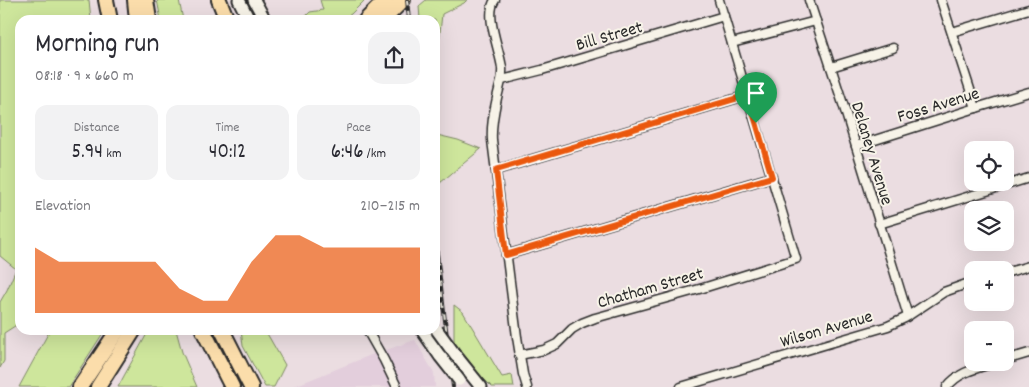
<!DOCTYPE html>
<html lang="en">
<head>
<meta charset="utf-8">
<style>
	:root { --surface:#fff; --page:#f2f2f3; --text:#2b2b33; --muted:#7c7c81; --accent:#ea580c }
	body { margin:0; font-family:Dekko,sans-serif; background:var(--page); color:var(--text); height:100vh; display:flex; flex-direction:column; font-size:19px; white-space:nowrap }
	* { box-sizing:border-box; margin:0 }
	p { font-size:16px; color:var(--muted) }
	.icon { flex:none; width:28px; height:28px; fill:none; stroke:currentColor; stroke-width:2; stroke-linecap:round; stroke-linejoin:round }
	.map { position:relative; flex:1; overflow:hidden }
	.sheet { position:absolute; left:15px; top:15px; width:425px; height:320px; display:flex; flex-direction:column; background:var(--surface); border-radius:15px; box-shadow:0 5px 20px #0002 }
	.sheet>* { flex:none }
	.tools { position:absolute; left:964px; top:141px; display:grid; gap:10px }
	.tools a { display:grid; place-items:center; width:50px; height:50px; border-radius:10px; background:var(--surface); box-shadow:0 5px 20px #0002; font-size:25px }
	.pin { position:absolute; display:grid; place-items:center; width:42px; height:42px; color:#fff; margin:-51px -21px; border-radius:50% 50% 50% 0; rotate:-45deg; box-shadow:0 0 5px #0007 }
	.pin .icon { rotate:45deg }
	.round { display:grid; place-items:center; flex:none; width:52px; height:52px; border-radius:15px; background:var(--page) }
	.head { display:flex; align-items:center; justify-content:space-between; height:85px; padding:0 20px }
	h1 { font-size:28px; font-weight:600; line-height:38px }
	.stats { display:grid; grid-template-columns:repeat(3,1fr); gap:8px; height:85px; padding:5px 20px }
	.stats div { display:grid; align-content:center; border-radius:12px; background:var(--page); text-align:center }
	.stats b { font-size:21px; font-weight:600 }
	.stats small { font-size:14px; font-weight:400 }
	.stats p { font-size:14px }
	.chart { height:140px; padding:10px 20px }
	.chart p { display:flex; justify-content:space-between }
	.chart svg { width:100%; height:90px; margin-top:5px; fill:var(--accent); opacity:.7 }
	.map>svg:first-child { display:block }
</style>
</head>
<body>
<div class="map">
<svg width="1029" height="387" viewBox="0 0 1029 387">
	<rect width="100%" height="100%" fill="#ebdde1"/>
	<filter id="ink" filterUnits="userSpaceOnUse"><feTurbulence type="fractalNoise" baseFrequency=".02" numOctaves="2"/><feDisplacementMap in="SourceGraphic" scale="10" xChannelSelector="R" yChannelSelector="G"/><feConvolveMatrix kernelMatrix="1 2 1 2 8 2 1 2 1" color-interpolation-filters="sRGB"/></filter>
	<g filter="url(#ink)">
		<polygon fill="#e3cedc" points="415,340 434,373 435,387 292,387 371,355"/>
		<g fill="#cee69c" stroke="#7c8864">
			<polygon points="0,0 89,0 91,20 20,20 20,319 18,324 4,333 4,361 0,368 0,302 7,290 16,269 0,256"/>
			<polygon points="157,0 179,0 183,20 161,20"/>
			<polygon points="320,0 365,0 351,14 341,20 302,20 310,12 323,10"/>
			<polygon points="426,0 467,0 464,3 442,14 439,42 435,44 435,20 420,20 419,6"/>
			<polygon points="437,135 458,140 481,149 440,183"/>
			<polygon points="454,305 463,312 502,377 512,375 514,387 492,387 481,376 454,342"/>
			<polygon points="50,330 105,330 68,387 19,387"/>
			<polygon points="149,330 176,330 182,352 197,387 118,387"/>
			<polygon points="241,330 265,330 285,365 274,387 265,387 243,346"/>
		</g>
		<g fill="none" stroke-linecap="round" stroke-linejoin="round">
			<defs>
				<g id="street">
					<path d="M495,0C484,15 500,50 502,68C503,78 499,88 497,98C494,112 491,125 492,140L517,337L523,374L527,387"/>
					<polyline points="809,0 843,104 908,316"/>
					<polyline points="941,0 976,108"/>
					<polyline points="952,32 1029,9"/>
					<polyline points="732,43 816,21"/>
					<polyline points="831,67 893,48"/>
					<polyline points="502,80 542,70 724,16"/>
					<polyline points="856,146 976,108 1029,92"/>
					<polyline points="496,170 748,95"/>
					<polyline points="879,224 1029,178"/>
					<polyline points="506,255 772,177"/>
					<polyline points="1005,273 1029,266"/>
					<polyline points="367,330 384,360 397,387"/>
					<polyline points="519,355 544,350 557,344 572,329 582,323 595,318 703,288 796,259 719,0"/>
					<polyline points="1005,360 1029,353"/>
					<polyline points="681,387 888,326 905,318 944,292 972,282"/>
					<path d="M947,387C959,371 979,368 997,362"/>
				</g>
				<g id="secondary">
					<polyline points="239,0 249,20"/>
					<polyline points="254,0 265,20"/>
					<polyline points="422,330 440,356"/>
					<polyline points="456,356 481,387"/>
				</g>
				<g id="highway">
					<polyline points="106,0 110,20"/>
					<polyline points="135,0 137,20"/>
					<polyline points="146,0 149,20"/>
					<polyline points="219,0 227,20"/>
					<polyline points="366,20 386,0"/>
					<polyline points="383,20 403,0"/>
					<polyline points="203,330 232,387"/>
					<polyline points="222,330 251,387"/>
					<polyline points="80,387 118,330"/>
					<polyline points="98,387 134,330"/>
				</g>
			</defs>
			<use href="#street" stroke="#2b2b2b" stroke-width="11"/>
			<use href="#secondary" stroke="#2b2b2b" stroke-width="15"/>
			<use href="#highway" stroke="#2b2b2b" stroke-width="18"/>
			<use href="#street" stroke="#f7f3e8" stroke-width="8"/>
			<use href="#secondary" stroke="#f7f3e8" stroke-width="11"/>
			<use href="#highway" stroke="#fbddab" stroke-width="14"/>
			<defs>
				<g id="rail">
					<polyline points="407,0 409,20"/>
					<polyline points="435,237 453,387"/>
				</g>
			</defs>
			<use href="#rail" stroke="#2b2b2b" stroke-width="4"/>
			<use href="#rail" stroke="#f7f3e8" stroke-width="2" stroke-dasharray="5.5" stroke-linecap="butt"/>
			<defs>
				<g id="secondary-bridge">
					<polyline points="437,330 456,356"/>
					<polyline points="440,356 459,380"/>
				</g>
			</defs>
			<use href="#secondary-bridge" stroke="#2b2b2b" stroke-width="15" stroke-linecap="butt"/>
			<use href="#secondary-bridge" stroke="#f7f3e8" stroke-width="11"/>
		</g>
	</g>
	<g fill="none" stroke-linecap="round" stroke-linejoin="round" filter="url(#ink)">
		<defs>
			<polygon id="route" points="748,95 772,177 506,255 496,170"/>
		</defs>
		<use href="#route" stroke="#fff" stroke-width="10"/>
		<use href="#route" stroke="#ea580c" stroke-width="6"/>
	</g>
	<g text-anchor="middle" stroke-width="4" stroke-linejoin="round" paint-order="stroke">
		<g font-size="18" fill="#2b2b2b" stroke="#f7f3e8">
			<text transform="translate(609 35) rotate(-16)" y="6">Bill Street</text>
			<text transform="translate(938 104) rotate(-17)" y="6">Foss Avenue</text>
			<text transform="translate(873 153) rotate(73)" y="6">Delaney Avenue</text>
			<text transform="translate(650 287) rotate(-16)" y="6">Chatham Street</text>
			<text transform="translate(826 328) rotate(-16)" y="6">Wilson Avenue</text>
		</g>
	</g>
</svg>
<div class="tools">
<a><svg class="icon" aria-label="locate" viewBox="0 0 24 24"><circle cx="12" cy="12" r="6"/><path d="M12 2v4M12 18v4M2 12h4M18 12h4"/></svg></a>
<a><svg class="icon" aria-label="layers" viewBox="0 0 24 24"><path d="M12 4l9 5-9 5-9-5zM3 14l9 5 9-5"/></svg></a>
<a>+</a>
<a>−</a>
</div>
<div class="pin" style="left:756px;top:123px;background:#1e9e55"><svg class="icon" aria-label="arrive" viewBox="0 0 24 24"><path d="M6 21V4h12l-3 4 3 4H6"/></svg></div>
<section class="sheet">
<div class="head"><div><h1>Morning run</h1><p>08:18 · 9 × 660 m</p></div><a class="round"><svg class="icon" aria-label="share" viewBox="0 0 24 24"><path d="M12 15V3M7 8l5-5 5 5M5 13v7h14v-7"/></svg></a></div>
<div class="stats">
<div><p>Distance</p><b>5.94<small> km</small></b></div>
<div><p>Time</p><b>40:12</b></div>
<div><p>Pace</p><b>6:46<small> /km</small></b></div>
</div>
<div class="chart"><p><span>Elevation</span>210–215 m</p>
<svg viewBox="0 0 160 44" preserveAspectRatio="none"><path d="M0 44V12L10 19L20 19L30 19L40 19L50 19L60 32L70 38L80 38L90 19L100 6L110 6L120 12L130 12L140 12L150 12L160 12V44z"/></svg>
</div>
</section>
</div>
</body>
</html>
